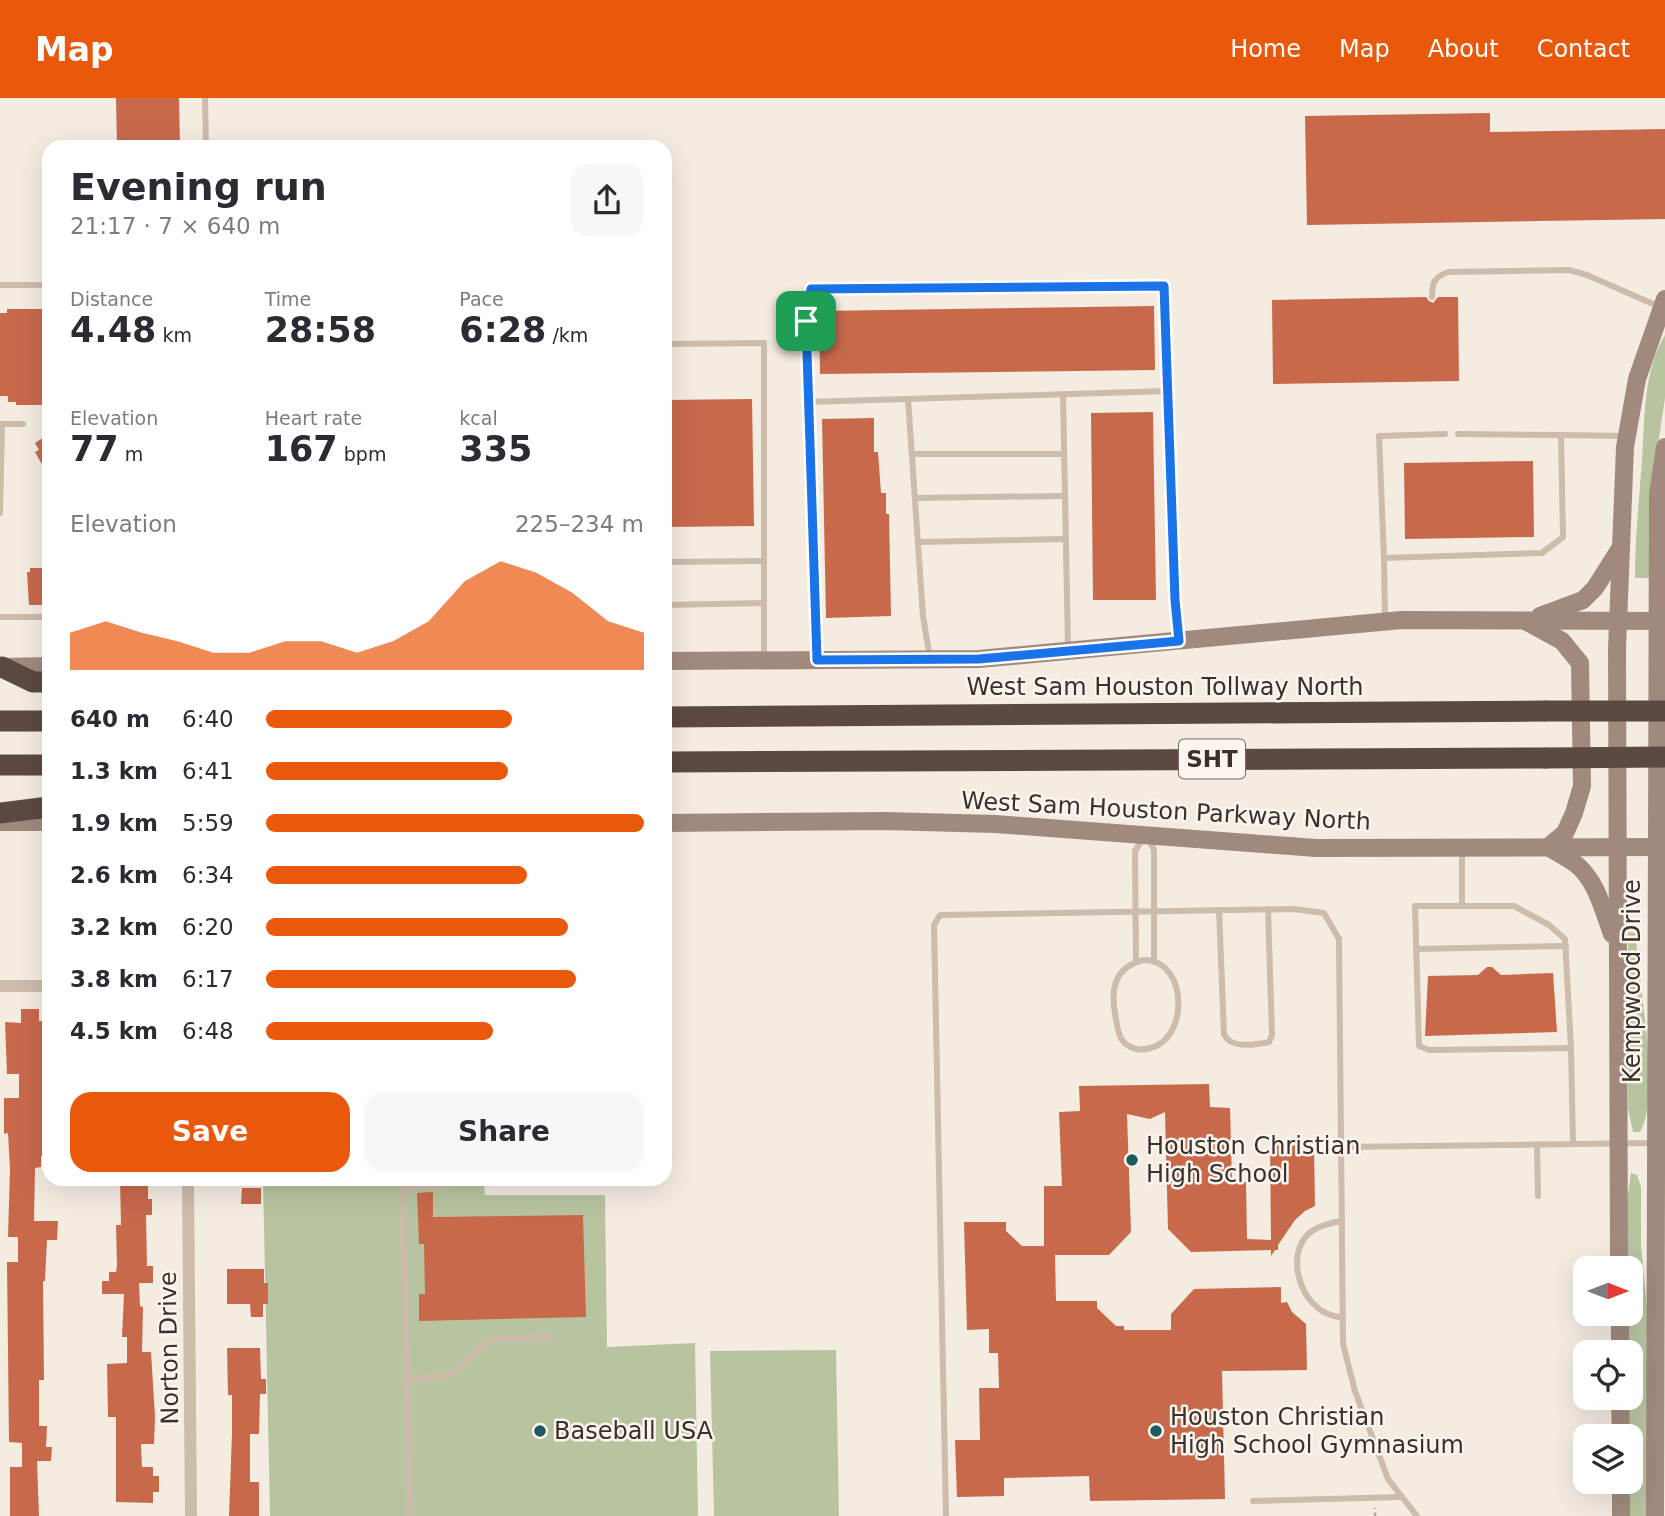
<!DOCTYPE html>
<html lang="en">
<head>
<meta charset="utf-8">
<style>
	:root { --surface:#fff; --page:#f7f7f7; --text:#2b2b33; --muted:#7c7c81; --accent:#ea580c }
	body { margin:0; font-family:"DejaVu Sans",sans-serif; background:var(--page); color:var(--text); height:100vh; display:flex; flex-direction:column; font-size:26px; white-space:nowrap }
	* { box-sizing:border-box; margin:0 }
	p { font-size:23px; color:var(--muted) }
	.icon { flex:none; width:38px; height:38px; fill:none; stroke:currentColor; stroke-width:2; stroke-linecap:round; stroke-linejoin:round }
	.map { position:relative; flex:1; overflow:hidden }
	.side { position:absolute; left:42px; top:42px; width:630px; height:1046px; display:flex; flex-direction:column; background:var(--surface); border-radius:21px; box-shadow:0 7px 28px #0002 }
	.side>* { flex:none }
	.needle { width:46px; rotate:90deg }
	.controls { position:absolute; left:1573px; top:1158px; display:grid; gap:14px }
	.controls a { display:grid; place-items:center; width:70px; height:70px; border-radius:14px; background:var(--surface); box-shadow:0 7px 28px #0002; font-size:35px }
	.pin { position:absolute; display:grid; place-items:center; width:60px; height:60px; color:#fff; margin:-30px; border-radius:14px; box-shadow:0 4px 10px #0006 }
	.round { display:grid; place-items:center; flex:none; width:74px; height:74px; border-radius:21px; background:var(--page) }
	.summary { display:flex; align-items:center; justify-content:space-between; height:119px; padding:0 28px }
	h1 { font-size:38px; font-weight:700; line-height:52px }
	.stats { display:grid; grid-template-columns:repeat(3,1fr); gap:10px; height:119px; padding:7px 28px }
	.stats div { display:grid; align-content:center }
	.stats b { font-size:35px; font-weight:700 }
	.stats small { font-size:19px; font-weight:400 }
	.stats p { font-size:19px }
	.chart { height:196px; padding:14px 28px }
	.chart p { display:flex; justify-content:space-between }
	.chart svg { width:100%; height:126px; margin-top:7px; fill:var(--accent); opacity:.7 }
	.action { display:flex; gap:14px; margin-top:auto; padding:14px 28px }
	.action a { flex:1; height:80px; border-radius:21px; background:var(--accent); color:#fff; font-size:28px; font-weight:700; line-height:80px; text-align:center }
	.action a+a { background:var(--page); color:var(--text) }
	ul { padding:0 28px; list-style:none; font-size:23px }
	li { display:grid; grid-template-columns:112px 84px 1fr; align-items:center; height:52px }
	li i { height:18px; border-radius:9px; background:var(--accent) }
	header { display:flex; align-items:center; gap:42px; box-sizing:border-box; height:98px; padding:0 35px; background:var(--accent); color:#fff }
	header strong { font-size:33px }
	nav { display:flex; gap:38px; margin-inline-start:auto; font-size:24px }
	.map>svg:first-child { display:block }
</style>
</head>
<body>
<header>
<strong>Map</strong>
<nav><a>Home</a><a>Map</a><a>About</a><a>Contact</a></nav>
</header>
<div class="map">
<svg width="1665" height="1418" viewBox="0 0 1665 1418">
	<rect width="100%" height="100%" fill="#f4ebe1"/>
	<g fill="#b8c4a0">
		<path d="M1665,237V300L1654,373L1651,480H1635C1635,441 1639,402 1642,362C1645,321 1643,273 1665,237Z"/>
		<path d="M1628,834L1636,835C1637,881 1662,997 1640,1034H1633L1628,1010Z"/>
		<polygon points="1631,1075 1637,1077 1641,1089 1641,1147 1648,1220 1650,1418 1628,1418 1628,1384 1631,1384 1628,1300 1631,1300 1631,1255 1628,1255 1628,1216 1631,1216 1631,1171 1627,1171 1627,1103"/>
		<polygon points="263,1082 484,1082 485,1097 605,1097 607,1249 695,1245 698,1418 270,1418"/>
		<polygon points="836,1252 839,1418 714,1418 710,1253"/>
	</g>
	<g fill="#c8694b">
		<polygon points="116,0 179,0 180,49 117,49"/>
		<polygon points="1490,15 1490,34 1665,31 1665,121 1307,127 1305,18"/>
		<polygon points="1426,199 1429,203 1433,205 1438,199 1458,199 1459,283 1273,286 1272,202"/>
		<polygon points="1154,208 1155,272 820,276 819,213"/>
		<polygon points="7,211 42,211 42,215 49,215 49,307 16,307 16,304 8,304 8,298 0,298 0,215 7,215"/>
		<polygon points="752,301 754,428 665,429 665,302"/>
		<polygon points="1153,314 1156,502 1093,502 1091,315"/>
		<polygon points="874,320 874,354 878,354 881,395 886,395 886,416 889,416 891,518 826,520 822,321"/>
		<polygon points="49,336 49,379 35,354 39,352 35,345"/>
		<polygon points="1533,363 1534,439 1405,441 1404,365"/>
		<polygon points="30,470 49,470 49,507 29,507 27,474 30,474"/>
		<polygon points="1487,869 1492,869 1501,877 1553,875 1557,934 1425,938 1428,878 1478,877"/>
		<polygon points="21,911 39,911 39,923 46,923 46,948 43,948 43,981 48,981 48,995 44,994 45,1058 41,1058 41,1069 35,1070 34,1123 58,1123 57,1142 47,1142 45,1183 43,1183 44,1282 39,1282 39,1328 47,1328 46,1349 52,1349 51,1363 37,1363 39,1418 10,1418 10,1369 22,1369 22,1345 9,1344 7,1164 18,1164 18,1139 8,1139 10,1071 8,1035 4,1036 4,1000 19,1000 19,976 7,976 5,924 21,925"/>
		<polygon points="1209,986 1210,1009 1230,1010 1232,1083 1246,1084 1247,1141 1271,1142 1270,1047 1314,1048 1315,1108 1305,1113 1295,1122 1278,1147 1278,1152 1275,1152 1271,1158 1271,1152 1191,1154 1168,1131 1165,1014 1150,1021 1127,1016 1131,1134 1109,1157 1055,1157 1056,1203 1097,1203 1097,1210 1116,1228 1124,1228 1124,1232 1171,1232 1171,1216 1194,1191 1281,1189 1281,1205 1287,1204 1292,1214 1306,1226 1307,1272 1222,1273 1225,1401 1090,1403 1089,1378 1004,1380 1004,1398 957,1399 955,1342 980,1342 979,1290 999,1290 998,1255 989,1255 989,1231 967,1232 964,1124 1006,1124 1006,1133 1022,1148 1044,1148 1044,1088 1062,1088 1059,1014 1080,1013 1079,988"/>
		<polygon points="120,1082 148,1082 148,1101 152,1101 152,1117 146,1117 147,1168 153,1168 153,1185 139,1185 140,1208 143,1209 142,1254 151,1254 155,1319 154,1346 141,1346 142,1369 153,1369 153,1378 159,1378 159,1394 153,1394 153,1405 116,1404 116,1319 108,1319 107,1266 127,1265 127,1239 122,1239 124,1196 102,1196 102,1183 109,1183 109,1174 116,1174 117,1168 116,1127 121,1127"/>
		<polygon points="242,1090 261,1090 261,1106 241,1106"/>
		<polygon points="433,1094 433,1119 583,1117 586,1219 419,1223 419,1196 425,1196 424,1146 419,1146 417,1095"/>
		<polygon points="227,1171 264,1171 264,1185 268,1185 268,1206 263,1206 263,1219 251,1219 250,1206 227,1206"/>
		<polygon points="227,1250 260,1250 261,1281 266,1281 266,1296 260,1296 259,1336 250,1336 250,1384 259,1384 259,1418 229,1418 232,1335 232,1297 228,1297"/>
	</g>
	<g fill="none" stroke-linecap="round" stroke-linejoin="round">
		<polyline stroke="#b9a596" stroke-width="2.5" stroke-dasharray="3.5 3.5" stroke-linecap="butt" points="1375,1418 1375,1410"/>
		<g stroke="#cdbbac" stroke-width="6">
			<polyline points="205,0 206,49"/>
			<polyline points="0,187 49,187"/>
			<path d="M1432,199C1432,185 1434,179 1448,174L1569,172L1587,177L1660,209"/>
			<polyline points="665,246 764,245 764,561"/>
			<polyline points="1063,296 1068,550"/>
			<polyline points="908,301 923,518 930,561"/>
			<polyline points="808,304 1167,293"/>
			<polyline points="0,326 23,326"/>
			<polyline points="1458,336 1561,337"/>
			<polyline points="912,356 1064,356"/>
			<polyline points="915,400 1064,398"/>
			<polyline points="0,415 2,326"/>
			<polyline points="918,444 1065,441"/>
			<polyline points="1384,460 1379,338 1445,336"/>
			<polyline points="665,464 764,463"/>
			<polyline points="665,507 764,505"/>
			<polyline points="0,519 49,519"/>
			<polyline points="1385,522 1384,460 1542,455 1563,439 1561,337 1626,338"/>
			<polyline points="817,560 806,223 811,191 1164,188 1175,502 1178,541"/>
			<polyline points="1462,751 1462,808 1415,808 1419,948 1429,952 1571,950 1573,1046"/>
			<polyline points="1462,808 1514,808 1549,827 1565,841 1571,950"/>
			<path d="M1219,812L1224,936C1230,951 1255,947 1269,944L1272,937L1268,811"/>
			<polyline points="1417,851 1566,848"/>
			<path d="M1144,862C1189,862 1190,945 1146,951C1138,953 1127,949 1122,942C1118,936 1117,928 1116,921C1110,893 1113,869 1144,862Z"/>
			<polyline points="1136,864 1135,753 1146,736 1154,752 1154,862"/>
			<polyline points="1537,1046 1538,1098"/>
			<polyline points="1342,1049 1653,1045"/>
			<polyline points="402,1082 410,1418"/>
			<polyline points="402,1091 449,1087 449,1082"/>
			<path d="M1342,1123C1329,1125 1312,1129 1304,1141C1290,1162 1299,1195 1318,1210C1324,1216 1334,1218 1343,1220"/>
			<polyline points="407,1281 449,1278 491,1241 551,1239"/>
			<polyline points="1253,1403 1402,1399"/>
			<polyline points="946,1418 934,827 940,817 1294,811 1324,815 1339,841 1343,1246 1355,1293 1388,1381 1417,1418"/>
		</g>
		<g stroke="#cdbbac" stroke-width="12">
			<polyline points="0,888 49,888"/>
			<polyline points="188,1082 191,1418"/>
		</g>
		<g stroke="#a18a7d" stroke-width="18">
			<polyline points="1540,518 1583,502 1595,490 1619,452"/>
			<polyline points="1527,524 1562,543 1580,565 1582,688 1574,715 1565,735 1548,749"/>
			<polyline points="665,563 979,561 1402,522 1665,523"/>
			<polyline points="3,569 49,568"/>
			<polyline points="0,724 49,724"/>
			<polyline points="665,725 885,723 995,726 1316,750 1665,749"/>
			<path d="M1548,749C1558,755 1568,760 1577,767C1597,784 1603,812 1612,836"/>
			<polyline points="1619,1171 1617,551 1625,349 1637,281 1665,201"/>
			<polyline points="1620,1216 1620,1255"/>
			<polyline points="1620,1300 1621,1339"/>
			<polyline points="1621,1384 1621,1418"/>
			<polyline points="1655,1418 1658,396 1665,349"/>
		</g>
		<g stroke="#5c4a42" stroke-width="21">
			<polyline points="2,569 33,584 49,584"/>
			<polyline points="665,619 1545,613"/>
			<polyline points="0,623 49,623"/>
			<polyline points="665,664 1545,660"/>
			<polyline points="0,667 49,667"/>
			<polyline points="0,715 49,709"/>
		</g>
		<g stroke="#5c4a42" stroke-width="21">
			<polyline points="1545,613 1665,613"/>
			<polyline points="1545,660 1665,659"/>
		</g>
	</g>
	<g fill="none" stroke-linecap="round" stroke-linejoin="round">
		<defs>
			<polygon id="route" points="1164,188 1175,502 1179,543 979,561 817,562 806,223 811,191"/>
		</defs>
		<use href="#route" stroke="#fff" stroke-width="14"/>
		<use href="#route" stroke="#1a73e8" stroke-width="9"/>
	</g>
	<g fill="#1f5a5e" stroke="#fbf5ee" stroke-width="2.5">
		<circle cx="1132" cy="1062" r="7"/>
		<circle cx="540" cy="1333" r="7"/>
		<circle cx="1156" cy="1333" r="7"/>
	</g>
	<g text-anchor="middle" stroke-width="5" stroke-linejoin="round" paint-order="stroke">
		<rect fill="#fbf5ee" stroke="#756b66" stroke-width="2" x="1179" y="641.5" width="66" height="39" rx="5"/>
		<g font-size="23" font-weight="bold" fill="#3b302b">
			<text x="1212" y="669">SHT</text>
		</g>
		<g font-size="24" fill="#3b302b" stroke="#fbf5ee">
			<text x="1165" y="597">West Sam Houston Tollway North</text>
			<text transform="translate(1166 713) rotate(3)" y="8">West Sam Houston Parkway North</text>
			<text transform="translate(1632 883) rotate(-90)" y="8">Kempwood Drive</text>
			<text transform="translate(169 1250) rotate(-91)" y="8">Norton Drive</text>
		</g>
		<g font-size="24" fill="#3b302b" stroke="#fbf5ee" text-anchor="start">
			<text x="1146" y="1056">Houston Christian<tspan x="1146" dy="28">High School</tspan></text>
			<text x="1170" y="1327">Houston Christian<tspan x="1170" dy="28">High School Gymnasium</tspan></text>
			<text x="554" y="1341">Baseball USA</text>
		</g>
	</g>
</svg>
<div class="controls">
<a><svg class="needle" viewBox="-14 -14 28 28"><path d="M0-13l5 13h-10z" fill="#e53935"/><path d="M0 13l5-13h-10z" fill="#7c7c81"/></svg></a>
<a><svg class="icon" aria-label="locate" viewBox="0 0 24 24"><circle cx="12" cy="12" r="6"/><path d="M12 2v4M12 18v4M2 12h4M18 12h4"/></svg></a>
<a><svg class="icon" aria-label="layers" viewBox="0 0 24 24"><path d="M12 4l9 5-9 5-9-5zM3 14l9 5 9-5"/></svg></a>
</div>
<div class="pin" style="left:806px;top:223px;background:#1e9e55"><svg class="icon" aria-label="arrive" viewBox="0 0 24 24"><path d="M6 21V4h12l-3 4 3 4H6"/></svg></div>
<section class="side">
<div class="summary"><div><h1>Evening run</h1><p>21:17 · 7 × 640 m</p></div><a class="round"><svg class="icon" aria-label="share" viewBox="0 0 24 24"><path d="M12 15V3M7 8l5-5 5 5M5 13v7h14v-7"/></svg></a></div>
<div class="stats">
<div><p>Distance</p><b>4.48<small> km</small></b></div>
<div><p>Time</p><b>28:58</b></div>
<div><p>Pace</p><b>6:28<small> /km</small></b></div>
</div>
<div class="stats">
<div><p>Elevation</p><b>77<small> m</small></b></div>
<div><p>Heart rate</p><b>167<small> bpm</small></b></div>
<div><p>kcal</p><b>335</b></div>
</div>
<div class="chart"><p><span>Elevation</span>225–234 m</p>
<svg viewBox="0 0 160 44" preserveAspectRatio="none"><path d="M0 44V31L10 27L20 31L30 34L40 38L50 38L60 34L70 34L80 38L90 34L100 27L110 13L120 6L130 10L140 17L150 27L160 31V44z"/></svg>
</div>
<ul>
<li><b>640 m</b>6:40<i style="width:65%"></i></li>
<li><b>1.3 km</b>6:41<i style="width:64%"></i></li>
<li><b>1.9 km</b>5:59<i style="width:100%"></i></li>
<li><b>2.6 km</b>6:34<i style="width:69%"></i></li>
<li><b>3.2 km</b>6:20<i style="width:80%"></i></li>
<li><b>3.8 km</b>6:17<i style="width:82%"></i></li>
<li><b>4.5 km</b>6:48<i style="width:60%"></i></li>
</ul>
<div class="action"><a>Save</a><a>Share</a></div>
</section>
</div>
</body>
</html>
